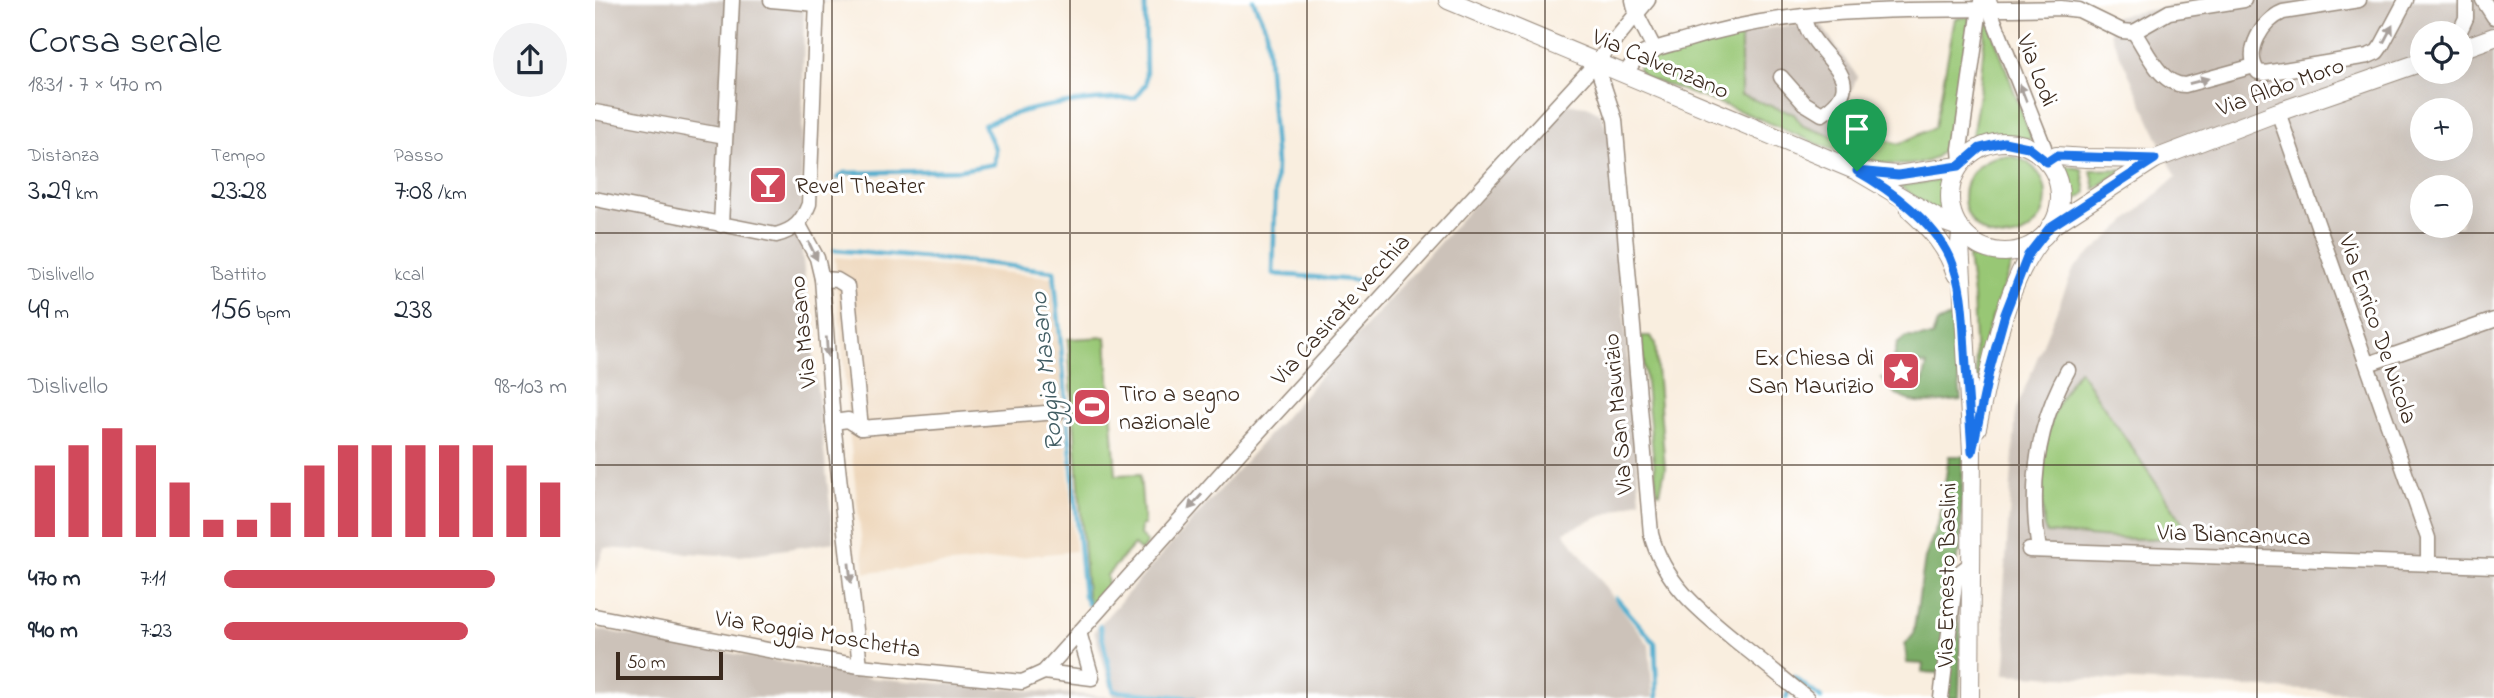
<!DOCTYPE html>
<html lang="it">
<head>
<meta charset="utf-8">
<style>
	:root { --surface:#fff; --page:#f2f2f3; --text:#1f2937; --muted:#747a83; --accent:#d1495b }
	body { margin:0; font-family:"Indie Flower",sans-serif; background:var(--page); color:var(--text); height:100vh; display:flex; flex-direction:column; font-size:26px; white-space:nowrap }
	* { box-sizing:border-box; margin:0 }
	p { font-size:23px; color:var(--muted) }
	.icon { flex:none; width:38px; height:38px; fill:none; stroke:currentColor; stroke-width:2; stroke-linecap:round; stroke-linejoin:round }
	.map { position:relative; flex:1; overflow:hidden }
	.panel { display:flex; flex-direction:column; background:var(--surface); width:595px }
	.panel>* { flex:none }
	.controls { position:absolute; left:1815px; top:21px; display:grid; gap:14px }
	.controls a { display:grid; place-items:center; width:63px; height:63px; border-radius:50%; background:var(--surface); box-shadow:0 7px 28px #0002; font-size:35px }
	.scale { position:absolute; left:21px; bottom:18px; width:107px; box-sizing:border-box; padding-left:7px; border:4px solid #3b2a1e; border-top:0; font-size:19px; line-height:24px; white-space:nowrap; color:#3b2a1e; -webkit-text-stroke:5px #fff; paint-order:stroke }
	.pin { position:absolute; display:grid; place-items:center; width:60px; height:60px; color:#fff; margin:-72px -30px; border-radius:50% 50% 50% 0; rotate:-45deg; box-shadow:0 0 7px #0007 }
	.pin .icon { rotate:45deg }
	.round { display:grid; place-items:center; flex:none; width:74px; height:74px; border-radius:37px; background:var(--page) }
	.headline { display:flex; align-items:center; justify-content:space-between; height:119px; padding:0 28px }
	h1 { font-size:38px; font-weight:600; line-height:52px }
	.stats { display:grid; grid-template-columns:repeat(3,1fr); gap:10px; height:119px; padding:7px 28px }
	.stats div { display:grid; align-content:center }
	.stats b { font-size:30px; font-weight:600 }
	.stats small { font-size:19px; font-weight:400 }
	.stats p { font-size:19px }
	.chart { height:196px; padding:14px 28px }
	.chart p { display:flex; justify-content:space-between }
	.chart svg { width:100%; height:126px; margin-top:7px; stroke:var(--accent); stroke-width:6 }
	ul { padding:0 28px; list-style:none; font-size:23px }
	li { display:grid; grid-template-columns:112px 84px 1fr; align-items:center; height:52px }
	li i { height:18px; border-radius:9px; background:var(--accent) }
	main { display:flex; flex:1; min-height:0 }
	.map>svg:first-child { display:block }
</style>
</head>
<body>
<main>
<section class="panel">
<div class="headline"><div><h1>Corsa serale</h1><p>18:31 · 7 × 470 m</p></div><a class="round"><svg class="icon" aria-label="share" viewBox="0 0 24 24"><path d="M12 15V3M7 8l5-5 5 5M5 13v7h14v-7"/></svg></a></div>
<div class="stats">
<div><p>Distanza</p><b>3.29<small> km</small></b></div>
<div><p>Tempo</p><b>23:28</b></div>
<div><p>Passo</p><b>7:08<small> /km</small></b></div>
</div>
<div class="stats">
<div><p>Dislivello</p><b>49<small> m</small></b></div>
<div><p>Battito</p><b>156<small> bpm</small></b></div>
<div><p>kcal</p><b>238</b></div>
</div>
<div class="chart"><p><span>Dislivello</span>98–103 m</p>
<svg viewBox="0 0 160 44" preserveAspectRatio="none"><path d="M5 44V19M15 44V12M25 44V6M35 44V12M45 44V25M55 44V38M65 44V38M75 44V32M85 44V19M95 44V12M105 44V12M115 44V12M125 44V12M135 44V12M145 44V19M155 44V25"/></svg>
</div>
<ul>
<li><b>470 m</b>7:11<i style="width:79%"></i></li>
<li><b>940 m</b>7:23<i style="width:71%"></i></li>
</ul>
</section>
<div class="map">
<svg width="1899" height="698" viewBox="0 0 1899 698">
	<rect width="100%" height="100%" fill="#fff"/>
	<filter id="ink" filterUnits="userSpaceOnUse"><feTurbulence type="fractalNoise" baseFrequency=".0143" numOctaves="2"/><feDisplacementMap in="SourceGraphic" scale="14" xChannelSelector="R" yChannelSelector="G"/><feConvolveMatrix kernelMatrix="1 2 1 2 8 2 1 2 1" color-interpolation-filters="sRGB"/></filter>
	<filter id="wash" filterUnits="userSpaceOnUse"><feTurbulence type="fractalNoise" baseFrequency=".00686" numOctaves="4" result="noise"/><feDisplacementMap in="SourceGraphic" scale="28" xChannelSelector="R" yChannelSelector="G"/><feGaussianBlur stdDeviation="1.57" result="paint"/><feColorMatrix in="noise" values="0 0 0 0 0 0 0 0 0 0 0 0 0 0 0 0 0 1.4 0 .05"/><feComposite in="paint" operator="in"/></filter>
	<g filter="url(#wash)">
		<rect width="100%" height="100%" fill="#f9eedf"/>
		<polygon fill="#eed7bb" points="240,257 457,277 480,551 270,573 253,420"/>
		<g fill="#ccc2b9" fill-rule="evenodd">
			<polygon points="0,0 288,0 209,2 206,242 239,542 144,556 9,548 0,575"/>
			<path d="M1611,0H1899V698H1859L1410,674L1412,651L1408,604L1421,410L1479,268L1581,177L1515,33L1520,16ZM1827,33H1866V72H1827ZM1827,110H1866V149H1827ZM1827,187H1866V226H1827Z"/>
			<polygon points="1226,25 1262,76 1240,137 1208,126 1146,95 1146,33 1187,26"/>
			<polygon points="973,104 992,106 1006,114 1014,135 1045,500 969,532 1054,645 1058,698 0,698 0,629 275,678 518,697 499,631 961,112"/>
		</g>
		<g fill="#98c775" stroke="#6a784a" stroke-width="2">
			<path d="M1375,17L1360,130C1354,142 1346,157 1333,161C1279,178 1200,132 1150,113C1117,100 1082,89 1049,77L1043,70L1045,61L1113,39L1146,33V95L1199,114L1208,126L1240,137L1244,126L1304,144L1340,127L1360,18Z"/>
			<polygon points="1391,19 1393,20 1436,137 1436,140 1407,136 1376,144 1385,88"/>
			<circle cx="1410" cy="197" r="41"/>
			<polygon points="1466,165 1487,169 1491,193 1475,204 1471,203 1471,187 1465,167"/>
			<polygon points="1527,169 1529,169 1500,189 1496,170"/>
			<polygon points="1349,180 1349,216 1304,186"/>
			<polygon points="1375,248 1391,256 1418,260 1392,332 1382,394 1378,296 1372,249"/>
			<polygon points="1046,336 1056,336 1060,343 1070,469 1065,493 1062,492"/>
			<polygon points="511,337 521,475 545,474 549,525 546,525 545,535 552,543 546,551 539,545 512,575 513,588 496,607 492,594 473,339"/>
			<path d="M1484,370L1595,533C1565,545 1488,535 1452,533L1449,527C1445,467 1445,419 1484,370Z"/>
		</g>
		<g fill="#7aac66" stroke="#5a6b42" stroke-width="2">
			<path d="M1357,316L1366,400C1333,403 1307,410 1287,378L1327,387L1332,365L1299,358L1302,344L1311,337H1337L1342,323Z"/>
			<polygon points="1354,456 1368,456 1366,548 1356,575 1354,593 1366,630 1364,698 1352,698 1344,673 1327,672 1328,664 1312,663 1310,645 1318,635 1330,558 1345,517"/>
		</g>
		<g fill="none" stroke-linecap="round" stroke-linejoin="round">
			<g stroke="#50adce" stroke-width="4.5">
				<polyline points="658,0 671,29 681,164 678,274 772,281"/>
				<path d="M243,178L249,173L365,170L400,164L401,150L389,125C431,105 494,99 540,98L551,84L550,0"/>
				<polyline points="240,250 398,264 459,271 489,595 493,604"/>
				<polyline points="1021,598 1060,643 1062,698"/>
				<polyline points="505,626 519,691 599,698"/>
				<polyline points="1199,677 1226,698"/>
				<polyline points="1191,698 1193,693"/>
			</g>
		</g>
	</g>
	<g filter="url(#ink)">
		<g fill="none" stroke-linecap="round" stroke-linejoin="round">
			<defs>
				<g id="minor">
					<polyline points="176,0 222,4"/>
					<polyline points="1038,0 1041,13 1060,50"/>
					<polyline points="1394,0 1398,18 1449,147 1447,157"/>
					<path d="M1764,0L1688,12C1668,20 1648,51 1663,72L1670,73L1773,56L1782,52L1787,45L1811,0"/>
					<polyline points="1888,0 1899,17"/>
					<path d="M1539,32C1552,51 1565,85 1590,85L1659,66"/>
					<polyline points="1864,33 1871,18 1871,0"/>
					<path d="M1001,63L1020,120L1056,534C1069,584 1107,613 1145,644C1168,662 1190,680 1212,698"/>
					<path d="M1030,74C1034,69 1038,61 1043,57C1055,48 1075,45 1088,41C1210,1 1340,12 1466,8L1484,10L1527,31L1539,32L1574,12L1649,0"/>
					<path d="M1186,77L1209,103L1227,114C1275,83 1231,63 1214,32C1211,27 1210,21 1208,16"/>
					<polyline points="0,112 130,136"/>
					<polyline points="1683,112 1833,538 1833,564"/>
					<polyline points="1366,163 1365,149 1386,1"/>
					<path d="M0,199L181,235C200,230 207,222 214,204L222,0"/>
					<polyline points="126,225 137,0"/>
					<polyline points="204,225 222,258 227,279 238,422 265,666"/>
					<polyline points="227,279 242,280 252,286 266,428"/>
					<polyline points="1773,364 1899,320"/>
					<polyline points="238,422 253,420 266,428 463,412"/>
					<polyline points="1434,550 1899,566"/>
					<path d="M1444,550C1434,486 1441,426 1473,370"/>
					<polyline points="0,616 183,652 265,666 427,682 449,672 646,451 1001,63 1053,0"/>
					<polyline points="449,672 497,678 484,632"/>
					<polyline points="1346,698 1361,575 1377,563"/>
				</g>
				<g id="major">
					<polyline points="853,0 1262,171 1347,221 1364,227"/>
					<polyline points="1866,49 1899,37"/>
					<circle cx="1410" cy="197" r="55"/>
					<polyline points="1452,162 1461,156 1491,158 1560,159"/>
					<polyline points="1270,172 1302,175 1364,166"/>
					<path d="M1315,210C1336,229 1352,247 1361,274"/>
					<polyline points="1455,227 1560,159 1683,112 1827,62"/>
					<polyline points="1366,231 1365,244 1377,452 1375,698"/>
					<path d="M1382,428C1393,376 1410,284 1443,243"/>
				</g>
			</defs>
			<use href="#minor" stroke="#9a8c7e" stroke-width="17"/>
			<use href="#major" stroke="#9a8c7e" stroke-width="20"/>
			<use href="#minor" stroke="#fff" stroke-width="14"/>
			<use href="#major" stroke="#fff" stroke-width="18"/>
		</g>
		<defs><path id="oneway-solid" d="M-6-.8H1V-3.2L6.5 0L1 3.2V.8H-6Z" transform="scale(1.75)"/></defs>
		<g fill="#a79f9a">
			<use href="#oneway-solid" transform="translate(1793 34) rotate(-62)"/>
			<use href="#oneway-solid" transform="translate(1604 81) rotate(-15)"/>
			<use href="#oneway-solid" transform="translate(1428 93) rotate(-111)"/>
			<use href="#oneway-solid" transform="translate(218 251) rotate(64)"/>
			<use href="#oneway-solid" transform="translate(232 347) rotate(86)"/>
			<use href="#oneway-solid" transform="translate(600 502) rotate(132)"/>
			<use href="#oneway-solid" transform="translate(255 573) rotate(84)"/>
		</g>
	</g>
	<g fill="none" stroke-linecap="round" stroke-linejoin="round" filter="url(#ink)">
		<defs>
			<path id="route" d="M1409,142L1433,147L1452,162L1461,156L1560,159L1455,227L1433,255L1410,314L1394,372L1377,452C1375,418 1372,384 1370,351C1368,318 1368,287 1355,257C1339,222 1294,189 1262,171L1303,175L1364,166L1385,148Z"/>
		</defs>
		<use href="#route" stroke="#fff" stroke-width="14"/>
		<use href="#route" stroke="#1a73e8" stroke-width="9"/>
	</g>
	<path fill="none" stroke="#3b2a1e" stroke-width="2" stroke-opacity="0.55" d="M237,0V698M475,0V698M712,0V698M950,0V698M1187,0V698M1424,0V698M1662,0V698M0,233H1899M0,465H1899"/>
	<defs>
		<symbol id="bar-square" viewBox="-11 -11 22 22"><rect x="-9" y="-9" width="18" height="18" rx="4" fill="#d1495b" stroke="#fff"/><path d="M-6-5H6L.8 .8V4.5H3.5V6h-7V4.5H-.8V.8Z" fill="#fff"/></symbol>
		<symbol id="sight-square" viewBox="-11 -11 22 22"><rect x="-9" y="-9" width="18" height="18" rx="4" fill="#d1495b" stroke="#fff"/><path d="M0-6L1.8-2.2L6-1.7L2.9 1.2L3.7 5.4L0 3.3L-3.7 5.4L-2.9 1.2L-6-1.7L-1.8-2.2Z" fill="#fff"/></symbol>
		<symbol id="stadium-square" viewBox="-11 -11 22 22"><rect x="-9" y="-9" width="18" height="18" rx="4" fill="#d1495b" stroke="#fff"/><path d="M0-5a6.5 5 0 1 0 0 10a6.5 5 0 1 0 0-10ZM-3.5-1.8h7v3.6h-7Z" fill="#fff"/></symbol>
	</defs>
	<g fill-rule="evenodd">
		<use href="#bar-square" x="151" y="163" width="44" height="44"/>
		<use href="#sight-square" x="1284" y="349" width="44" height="44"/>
		<use href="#stadium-square" x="475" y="385" width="44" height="44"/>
	</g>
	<g text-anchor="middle" stroke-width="6" stroke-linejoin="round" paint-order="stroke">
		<g font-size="24" fill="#3b2a1e" stroke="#fff">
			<text transform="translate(1066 63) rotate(23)" y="8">Via Calvenzano</text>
			<text transform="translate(1443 70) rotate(69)" y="8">Via Lodi</text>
			<text transform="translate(1685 86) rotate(-20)" y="8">Via Aldo Moro</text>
			<text transform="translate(745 309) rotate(-48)" y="8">Via Casirate vecchia</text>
			<text transform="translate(1784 329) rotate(71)" y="8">Via Enrico De Nicola</text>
			<text transform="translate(207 332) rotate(-96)" y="8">Via Masano</text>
			<text transform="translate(1022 414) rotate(-95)" y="8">Via San Maurizio</text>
			<text transform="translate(1639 534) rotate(2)" y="8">Via Biancanuca</text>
			<text transform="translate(1351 575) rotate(-89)" y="8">Via Ernesto Baslini</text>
			<text transform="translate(223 633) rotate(9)" y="8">Via Roggia Moschetta</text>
		</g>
		<g font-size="24" fill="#3b2a1e" stroke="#fff" text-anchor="start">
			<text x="200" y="193">Revel Theater</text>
			<text x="1279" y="365" text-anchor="end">Ex Chiesa di<tspan x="1279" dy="28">San Maurizio</tspan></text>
			<text x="524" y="401">Tiro a segno<tspan x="524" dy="28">nazionale</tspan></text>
		</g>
		<g font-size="26" font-style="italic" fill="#435e64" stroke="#fff">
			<text transform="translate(450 372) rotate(-96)" y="9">Roggia Masano</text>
		</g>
	</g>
</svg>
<div class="controls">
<a><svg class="icon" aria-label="locate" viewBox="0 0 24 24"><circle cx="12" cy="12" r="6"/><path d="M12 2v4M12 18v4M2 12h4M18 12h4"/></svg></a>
<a>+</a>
<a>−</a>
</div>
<div class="scale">50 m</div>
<div class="pin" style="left:1262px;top:171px;background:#1e9e55"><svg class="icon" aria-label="arrive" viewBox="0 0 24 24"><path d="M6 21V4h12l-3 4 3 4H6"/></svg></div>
</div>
</main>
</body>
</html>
